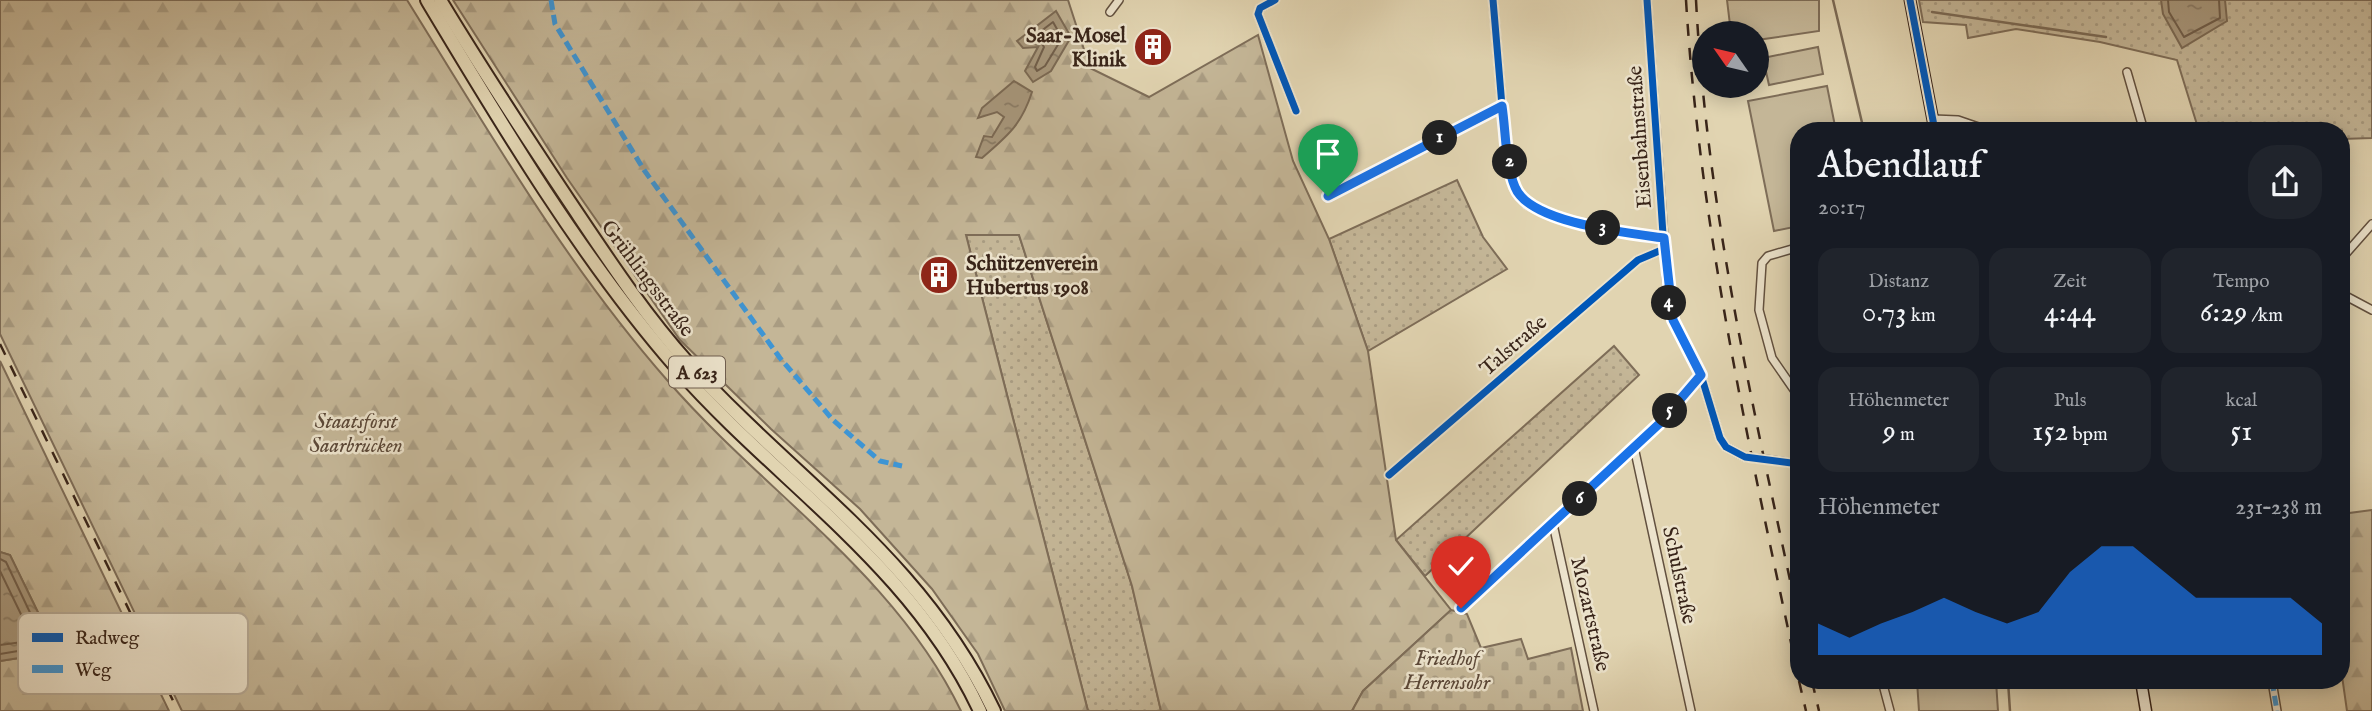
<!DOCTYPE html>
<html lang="de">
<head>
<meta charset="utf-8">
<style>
	:root { --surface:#171b24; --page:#20242c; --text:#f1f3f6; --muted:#9ea1a6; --accent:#1a73e8 }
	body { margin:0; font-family:"IM FELL English",serif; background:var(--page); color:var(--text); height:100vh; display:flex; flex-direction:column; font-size:26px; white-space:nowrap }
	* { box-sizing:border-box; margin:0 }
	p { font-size:23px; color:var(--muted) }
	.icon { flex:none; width:38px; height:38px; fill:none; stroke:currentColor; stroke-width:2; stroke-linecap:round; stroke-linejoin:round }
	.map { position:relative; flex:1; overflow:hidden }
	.panel { position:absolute; left:1790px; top:122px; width:560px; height:567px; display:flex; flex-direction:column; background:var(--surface); border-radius:28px; box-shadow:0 4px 18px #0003 }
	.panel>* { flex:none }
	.needle { width:46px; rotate:304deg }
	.buttons { position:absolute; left:1692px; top:21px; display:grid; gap:14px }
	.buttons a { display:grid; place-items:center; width:77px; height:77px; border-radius:50%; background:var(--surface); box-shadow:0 4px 18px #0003; font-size:35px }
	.pin { position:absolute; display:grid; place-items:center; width:60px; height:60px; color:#fff; margin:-72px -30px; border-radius:50% 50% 50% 0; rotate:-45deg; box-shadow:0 0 7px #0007 }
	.pin .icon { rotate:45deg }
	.km { position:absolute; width:35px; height:35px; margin:-18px; border-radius:50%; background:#222; color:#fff; font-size:19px; line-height:35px; text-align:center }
	.round { display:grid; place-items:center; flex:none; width:74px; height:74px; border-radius:28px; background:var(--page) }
	.head { display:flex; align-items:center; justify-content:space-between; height:119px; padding:0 28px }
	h1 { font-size:38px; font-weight:600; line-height:52px }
	.figures { display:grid; grid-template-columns:repeat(3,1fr); gap:10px; height:119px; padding:7px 28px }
	.figures div { display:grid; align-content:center; border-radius:18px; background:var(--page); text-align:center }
	.figures b { font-size:30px; font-weight:600 }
	.figures small { font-size:19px; font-weight:400 }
	.figures p { font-size:19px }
	.chart { height:196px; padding:14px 28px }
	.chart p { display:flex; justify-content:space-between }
	.chart svg { width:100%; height:126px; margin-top:7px; fill:var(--accent); opacity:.7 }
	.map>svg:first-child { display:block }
</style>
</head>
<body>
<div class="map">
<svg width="2372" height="711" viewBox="0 0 2372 711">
	<defs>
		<pattern id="grass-dots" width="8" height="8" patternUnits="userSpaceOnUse" patternTransform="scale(1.75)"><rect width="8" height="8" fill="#c4b697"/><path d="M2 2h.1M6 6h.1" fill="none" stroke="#a99c82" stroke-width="1.8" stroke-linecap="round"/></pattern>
		<pattern id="forest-firs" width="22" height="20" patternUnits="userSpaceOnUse" patternTransform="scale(1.75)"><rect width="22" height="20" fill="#c4b697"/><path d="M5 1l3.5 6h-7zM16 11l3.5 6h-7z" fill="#a99c82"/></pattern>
		<pattern id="cemetery-stones" width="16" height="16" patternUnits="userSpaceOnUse" patternTransform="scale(1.75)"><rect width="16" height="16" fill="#c4b697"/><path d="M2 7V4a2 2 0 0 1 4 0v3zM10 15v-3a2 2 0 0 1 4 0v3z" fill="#a99c82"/></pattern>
		<pattern id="water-ripples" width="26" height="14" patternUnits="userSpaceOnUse" patternTransform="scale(1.75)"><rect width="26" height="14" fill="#a8987d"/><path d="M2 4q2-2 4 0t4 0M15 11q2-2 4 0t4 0" fill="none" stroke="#8a7c66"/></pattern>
	</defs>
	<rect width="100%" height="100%" fill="#e1d4b1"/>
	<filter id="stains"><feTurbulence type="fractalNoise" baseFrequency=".00286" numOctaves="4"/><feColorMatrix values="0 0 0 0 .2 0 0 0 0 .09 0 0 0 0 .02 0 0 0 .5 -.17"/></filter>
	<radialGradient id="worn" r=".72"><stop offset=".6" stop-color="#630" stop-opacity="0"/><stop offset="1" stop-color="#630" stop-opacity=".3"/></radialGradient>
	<g fill="url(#grass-dots)" stroke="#7e6d58" stroke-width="2">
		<polygon points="1919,0 2372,0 2372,138 2342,139 2342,131 2227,131 2223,123 2199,131 2177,60 2100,42 2016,29 1968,38 1966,25 1923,22"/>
		<polygon points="1457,180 1483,237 1507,269 1368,351 1329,239"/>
		<polygon points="966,235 1019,235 1132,586 1161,711 1088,711"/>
		<polygon points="1614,346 1639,375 1425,576 1396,540"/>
	</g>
	<g fill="url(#forest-firs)" stroke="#7e6d58" stroke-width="2">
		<path d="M0,0H407C488,130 566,265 667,380C764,492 895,574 961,711H182L0,334Z"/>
		<polygon points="453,0 1068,0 1090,68 1149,97 1258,35 1293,161 1329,239 1368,351 1396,540 1451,610 1363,691 1352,711 1161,711 1132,586 1019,235 966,235 1088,711 1005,711 978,654 932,589 860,509 771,429 680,340 567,178"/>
		<polygon points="0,361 169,711 0,711 0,661 38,655 50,648 50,637 10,555 0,552"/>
		<polygon points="2372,510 2372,711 2347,711 2342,676 2342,514"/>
	</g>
	<polygon fill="url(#cemetery-stones)" stroke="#7e6d58" stroke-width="2" points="1451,610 1467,614 1481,648 1521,639 1528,659 1571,648 1583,711 1352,711 1363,691"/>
	<g fill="#c4b697" stroke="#7e6d58" stroke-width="2">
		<polygon points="1727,0 1819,0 1819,31 1757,40 1757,33 1731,33"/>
		<polygon points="1818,47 1823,74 1769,85 1763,58"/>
		<polygon points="1827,86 1836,131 1799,131 1799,226 1774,231 1748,101"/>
		<polygon points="1917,681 1996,681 1998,711 1919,711"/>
	</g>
	<g fill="url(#water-ripples)" stroke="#7b6a55" stroke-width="2">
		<polygon points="2161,0 2225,0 2227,21 2182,48 2163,14"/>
		<polygon points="1056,11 1071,37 1051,71 1033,82 1025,71 1038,47 1023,48 1017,41"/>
		<path d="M1014,81L1032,92C1021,126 1007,136 982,158L976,157L984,136L992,137L1004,117L997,112L978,118L982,108Z"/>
		<polygon points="0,552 10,555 50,637 50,648 38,655 0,661"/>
	</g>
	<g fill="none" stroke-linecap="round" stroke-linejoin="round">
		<g stroke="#705e4b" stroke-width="2">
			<polyline points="2168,0 2169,12 2184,37 2220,18 2219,0"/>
			<polygon points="1053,22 1062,38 1045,66 1037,71 1035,67 1044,47 1036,35"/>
			<polyline points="0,559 6,562 43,640 36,648 0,654"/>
			<polyline points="0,571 32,637 30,641 0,645"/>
		</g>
		<g stroke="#7b6a55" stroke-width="2.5">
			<polyline points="1833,0 1864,131"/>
			<polyline points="1932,12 2106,37"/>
			<polyline points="2008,681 2010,711"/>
		</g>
		<defs>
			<g id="street">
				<polyline points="1275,0 1260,8 1258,14 1296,111"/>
				<polyline points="1493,0 1502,106 1515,188 1527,205 1553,216 1624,233 1664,238"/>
				<polyline points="1647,0 1668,298 1673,320 1701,375 1720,438 1726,447 1745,457"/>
				<polyline points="1110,12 1119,0"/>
				<polyline points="2127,72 2144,131"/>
				<polyline points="1933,119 1958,120 1990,131"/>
				<polyline points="1328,196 1502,106"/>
				<polyline points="1799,247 1768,256 1762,263 1759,310 1772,358 1799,397"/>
				<polyline points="2342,258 2372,224"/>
				<polyline points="2342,294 2372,310"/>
				<polyline points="1634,447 1691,711"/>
				<polyline points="1771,460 1799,464"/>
				<polyline points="1389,475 1638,260 1664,249"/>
				<polyline points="1553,524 1594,711"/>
				<polyline points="1461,608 1659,424 1701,375"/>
				<polyline points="1882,681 1890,711"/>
				<polyline points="2272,681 2277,711"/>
			</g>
			<g id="secondary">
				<polyline points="1910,0 1935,131"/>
				<polyline points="2141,681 2146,711"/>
			</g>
			<g id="highway">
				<path d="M427,0C500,122 583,261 677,368C779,484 912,565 980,711"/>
				<path d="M440,0C481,68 525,135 569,201C606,256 643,313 688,363C797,483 921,558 994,711"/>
			</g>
		</defs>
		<use href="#street" stroke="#62503f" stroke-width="10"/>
		<use href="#secondary" stroke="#382419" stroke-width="13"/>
		<use href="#highway" stroke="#382419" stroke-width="16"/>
		<use href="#street" stroke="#ece3cc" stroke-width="7"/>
		<use href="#secondary" stroke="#ece3cc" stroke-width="10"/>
		<use href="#highway" stroke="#e1d4b1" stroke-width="12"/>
		<g stroke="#382419" stroke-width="2.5" stroke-dasharray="12 12" stroke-linecap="butt">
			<path d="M1686,0C1700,231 1751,455 1799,680"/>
			<path d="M1696,0C1707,212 1755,415 1799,622"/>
			<polyline points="0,344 178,711"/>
			<polyline points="1799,681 1806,711"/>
			<polyline points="1812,681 1819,711"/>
		</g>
		<defs>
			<polyline id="street-bridge" points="1745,457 1771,460"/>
		</defs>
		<use href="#street-bridge" stroke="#62503f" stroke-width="10" stroke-linecap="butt"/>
		<use href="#street-bridge" stroke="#ece3cc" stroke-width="7"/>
		<g stroke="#3e95d4" stroke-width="5" stroke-dasharray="10 5" stroke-linecap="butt">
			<polyline points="551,0 555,24 644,170 780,358 833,420 880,461 902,466"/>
			<polyline points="2272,681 2277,711"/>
		</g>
		<defs>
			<g id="cycleway">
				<polyline points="1275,0 1260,8 1258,14 1296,111"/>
				<polyline points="1493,0 1502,106 1515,188 1527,205 1553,216 1624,233 1664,238"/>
				<polyline points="1647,0 1664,249 1673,320 1701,375 1720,438 1726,447 1745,457 1799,464"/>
				<polyline points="1910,0 1935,131"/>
				<polyline points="1389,475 1638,260 1664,249"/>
				<polyline points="1461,608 1659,424 1701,375"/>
			</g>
		</defs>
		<use href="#cycleway" stroke="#ece3cc" stroke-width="11"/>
		<use href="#cycleway" stroke="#0057b8" stroke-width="7"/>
	</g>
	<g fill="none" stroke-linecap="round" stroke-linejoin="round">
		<defs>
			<path id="route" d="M1328,196L1502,106C1506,132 1505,163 1515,187C1529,223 1628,233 1664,238L1673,320L1701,375L1659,424L1461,608"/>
		</defs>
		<use href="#route" stroke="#fff" stroke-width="14"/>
		<use href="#route" stroke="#1a73e8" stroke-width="9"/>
	</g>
	<defs>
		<symbol id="building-disc" viewBox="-11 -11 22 22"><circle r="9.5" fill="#8f2418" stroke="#ece3cc"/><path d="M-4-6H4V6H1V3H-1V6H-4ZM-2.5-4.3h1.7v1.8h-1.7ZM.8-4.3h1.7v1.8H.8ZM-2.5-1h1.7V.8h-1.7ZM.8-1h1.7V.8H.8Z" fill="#fff"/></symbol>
	</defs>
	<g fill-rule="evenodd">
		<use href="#building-disc" x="1131" y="25" width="44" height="44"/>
		<use href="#building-disc" x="917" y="253" width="44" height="44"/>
	</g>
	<g text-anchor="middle" stroke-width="5" stroke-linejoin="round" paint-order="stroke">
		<rect fill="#ece3cc" stroke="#6e5d4f" stroke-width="2" x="669" y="356.5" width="56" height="31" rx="5"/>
		<g font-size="19" font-weight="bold" fill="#382419">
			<text x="697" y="379">A 623</text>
		</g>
		<g font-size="21" font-weight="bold" fill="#382419" stroke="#ece3cc" text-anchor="end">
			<text x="1126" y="42">Saar-Mosel<tspan x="1126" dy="24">Klinik</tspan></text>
			<text x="966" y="270" text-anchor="start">Schützenverein<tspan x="966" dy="24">Hubertus 1908</tspan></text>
		</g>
		<g font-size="21" fill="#382419" stroke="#ece3cc">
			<text transform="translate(1639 137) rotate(-94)" y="7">Eisenbahnstraße</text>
			<text transform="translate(648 278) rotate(53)" y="7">Grühlingsstraße</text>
			<text transform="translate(1513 345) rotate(-41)" y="7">Talstraße</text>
			<text transform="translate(1680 575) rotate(78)" y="7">Schulstraße</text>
			<text transform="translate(1591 614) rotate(77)" y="7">Mozartstraße</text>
		</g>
		<g font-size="21" font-style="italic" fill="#5b4838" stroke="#ece3cc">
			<text x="356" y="428">Staatsforst<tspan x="356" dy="24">Saarbrücken</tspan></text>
			<text x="1447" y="665">Friedhof<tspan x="1447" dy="24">Herrensohr</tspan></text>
		</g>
	</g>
	<rect x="18" y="613" width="230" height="81" rx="10" fill="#ece3cc" stroke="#b6aa96" stroke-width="2"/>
	<rect x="32" y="633" width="31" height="9" fill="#0057b8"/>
	<rect x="32" y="665" width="31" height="8" fill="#3e95d4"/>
	<g font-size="19" fill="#382419">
		<text x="75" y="644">Radweg</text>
		<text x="75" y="676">Weg</text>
	</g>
	<rect width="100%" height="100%" filter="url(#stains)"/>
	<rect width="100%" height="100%" fill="url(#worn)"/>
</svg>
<div class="buttons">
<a><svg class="needle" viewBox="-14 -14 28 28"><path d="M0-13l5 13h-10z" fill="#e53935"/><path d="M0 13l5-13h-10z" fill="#9ea1a6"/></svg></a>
</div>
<div class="pin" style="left:1328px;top:196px;background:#1e9e55"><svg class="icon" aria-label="arrive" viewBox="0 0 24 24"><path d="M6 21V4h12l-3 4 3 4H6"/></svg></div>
<div class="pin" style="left:1461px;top:608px;background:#d93025"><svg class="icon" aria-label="check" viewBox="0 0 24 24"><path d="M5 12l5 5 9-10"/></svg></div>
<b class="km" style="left:1440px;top:138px">1</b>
<b class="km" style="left:1510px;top:162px">2</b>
<b class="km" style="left:1603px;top:228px">3</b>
<b class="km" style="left:1669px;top:303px">4</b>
<b class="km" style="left:1670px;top:411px">5</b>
<b class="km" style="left:1580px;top:499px">6</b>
<section class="panel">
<div class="head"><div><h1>Abendlauf</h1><p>20:17</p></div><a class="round"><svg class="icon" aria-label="share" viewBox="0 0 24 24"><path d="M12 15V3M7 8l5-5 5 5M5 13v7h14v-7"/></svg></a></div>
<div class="figures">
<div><p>Distanz</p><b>0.73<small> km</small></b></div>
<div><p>Zeit</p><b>4:44</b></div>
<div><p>Tempo</p><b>6:29<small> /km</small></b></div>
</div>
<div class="figures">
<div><p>Höhenmeter</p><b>9<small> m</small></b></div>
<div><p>Puls</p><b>152<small> bpm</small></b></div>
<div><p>kcal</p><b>51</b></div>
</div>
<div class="chart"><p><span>Höhenmeter</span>231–238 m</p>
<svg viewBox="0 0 160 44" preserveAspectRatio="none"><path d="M0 44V33L10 38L20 33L30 29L40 24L50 29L60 33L70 29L80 15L90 6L100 6L110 15L120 24L130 24L140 24L150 24L160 33V44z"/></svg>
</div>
</section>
</div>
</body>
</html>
